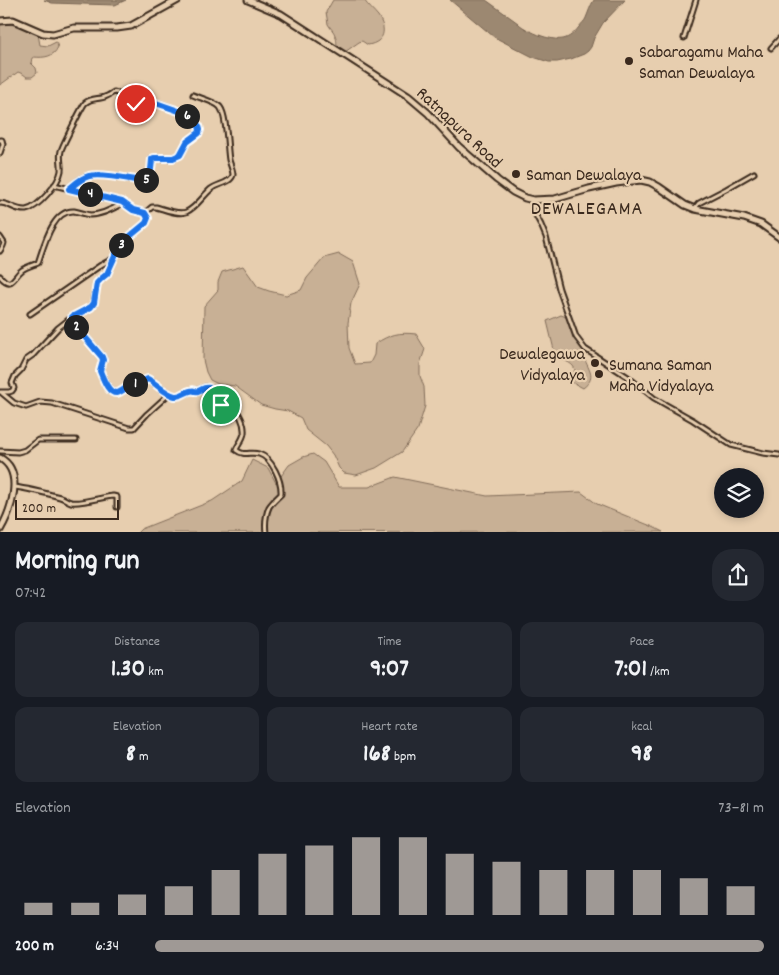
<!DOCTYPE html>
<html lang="en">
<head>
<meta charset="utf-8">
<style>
	:root { --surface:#171b24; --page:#242831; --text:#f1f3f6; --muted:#9ea1a6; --accent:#9f9995 }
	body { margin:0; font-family:Dekko,sans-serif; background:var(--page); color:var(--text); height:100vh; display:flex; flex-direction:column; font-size:19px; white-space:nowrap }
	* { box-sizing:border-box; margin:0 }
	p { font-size:16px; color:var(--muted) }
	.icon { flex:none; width:28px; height:28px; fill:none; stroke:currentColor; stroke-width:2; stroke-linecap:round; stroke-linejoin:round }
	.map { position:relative; height:532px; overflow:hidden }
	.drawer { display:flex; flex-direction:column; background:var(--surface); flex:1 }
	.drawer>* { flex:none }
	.buttons { position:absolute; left:714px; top:468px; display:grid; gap:10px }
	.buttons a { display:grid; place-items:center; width:50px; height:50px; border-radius:50%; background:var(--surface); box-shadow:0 2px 8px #0003; font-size:25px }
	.scale { position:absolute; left:15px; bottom:12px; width:104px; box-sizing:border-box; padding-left:5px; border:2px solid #3b2a1e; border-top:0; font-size:14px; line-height:18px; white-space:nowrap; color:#3b2a1e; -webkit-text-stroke:4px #e7ceaf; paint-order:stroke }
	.pin { position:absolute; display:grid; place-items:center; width:42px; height:42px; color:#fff; margin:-21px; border:2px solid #fff; border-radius:50%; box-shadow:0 1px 5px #0007 }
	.km { position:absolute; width:25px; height:25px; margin:-12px; border-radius:50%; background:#222; color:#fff; font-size:14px; line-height:25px; text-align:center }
	.round { display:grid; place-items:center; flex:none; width:52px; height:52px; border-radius:20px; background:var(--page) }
	.summary { display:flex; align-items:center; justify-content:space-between; height:85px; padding:0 15px }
	h1 { font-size:28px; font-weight:700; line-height:38px }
	.figures { display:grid; grid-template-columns:repeat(3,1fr); gap:8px; height:85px; padding:5px 15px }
	.figures div { display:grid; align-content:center; border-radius:12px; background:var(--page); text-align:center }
	.figures b { font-size:25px; font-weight:700 }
	.figures small { font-size:14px; font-weight:400 }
	.figures p { font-size:14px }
	.chart { height:140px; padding:10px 15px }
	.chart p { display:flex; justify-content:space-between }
	.chart svg { width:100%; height:90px; margin-top:5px; stroke:var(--accent); stroke-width:6 }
	ul { padding:0 15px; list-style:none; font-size:16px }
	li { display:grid; grid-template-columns:80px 60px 1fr; align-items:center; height:38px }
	li i { height:12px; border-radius:6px; background:var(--accent) }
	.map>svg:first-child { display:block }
</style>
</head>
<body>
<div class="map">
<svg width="779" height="533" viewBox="0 0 779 533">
	<rect width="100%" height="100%" fill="#e7ceaf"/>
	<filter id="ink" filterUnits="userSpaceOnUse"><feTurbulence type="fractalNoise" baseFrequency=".02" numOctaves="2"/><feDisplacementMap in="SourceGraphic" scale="10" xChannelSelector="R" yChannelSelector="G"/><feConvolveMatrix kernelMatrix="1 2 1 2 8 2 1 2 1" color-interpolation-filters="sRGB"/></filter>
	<g filter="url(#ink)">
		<g fill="#c8b095" stroke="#826d5a">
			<path d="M333,0H364C368,6 374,11 378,16C387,29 385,42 368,45L362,41L359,42L345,52C333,46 339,44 335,35C334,31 330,28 328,24C327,20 327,16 326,12Z"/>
			<path d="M0,24L18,25L30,31L38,34L40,45L48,46L56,42L58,47C54,57 44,58 34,57L32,58L31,63L36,68L37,73L32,77H27L23,74L18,72L0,85Z"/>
			<path d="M339,254L353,262L360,284L351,303L348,323L349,348L355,364L370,363L374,355L375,344C390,334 399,332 416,334L425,349L420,364V376L424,387L425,406L418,429L402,452L376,468L356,475L344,473L339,468L333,455L326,446L306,430L301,418L288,411L275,409L261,405L235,386L218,384L210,380L206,372L203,360L204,306L218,290V282L222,272L243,266L258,287L269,291L286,295L301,290L307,278L324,258Z"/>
			<path d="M561,315L566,317L576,340L586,354L585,360C590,372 596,378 583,388L570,381L569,377L575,370C573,361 560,361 555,354L547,321Z"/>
			<polygon points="313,454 324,462 339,487 369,487 395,477 487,496 581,492 597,504 651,526 663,532 137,533 141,529 212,501 242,481 252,460 268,468 276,483 289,465 303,457"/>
		</g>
		<g fill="#9c8871" stroke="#756250">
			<polygon points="44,0 126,0 115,5 52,3"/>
			<path d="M450,0H486L518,23C522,28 538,35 545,37C561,41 568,41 579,27C581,24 585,21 586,18C589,11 590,6 594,0H625L603,23L594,38L591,47L588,51L584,54L571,59L557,62H549L533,57L494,37Z"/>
		</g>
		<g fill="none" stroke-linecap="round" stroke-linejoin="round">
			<defs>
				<g id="minor">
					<polyline points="684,38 696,0"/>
					<polyline points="771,48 779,39"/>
					<polyline points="0,140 2,140 3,144 0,153"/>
					<path d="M54,185L122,202L133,210L145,213L148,218L146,223L123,242L119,247L107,274L102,278L97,283L94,303L91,307L72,317V322L103,357V360L100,371C103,378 108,394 117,393C122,392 127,386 132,385C137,383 142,382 148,379L169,394L174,396H179L191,391L198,390L205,387L209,388C211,392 213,398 216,402C220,407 226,404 231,407C239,410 245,424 244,433C243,440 238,444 236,450C245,457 250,451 259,454C272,458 282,481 281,494C277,498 272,502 269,507C266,514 265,525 266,533"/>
					<polyline points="533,200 533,210 541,225 546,237 559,289 576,337 585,349 628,377 654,398 693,420 731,445 763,453 779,455"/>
					<path d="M0,203C9,203 16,211 26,210C38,208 59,183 61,171C62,165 59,158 61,151C61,148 83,105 85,103C92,97 100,100 107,96C110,95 112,93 114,92C122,93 128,102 137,104C144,105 150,103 156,103C165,104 202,120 200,131C198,135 192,138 189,141C185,145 184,150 180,154C174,160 162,158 154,158L152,159C151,168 152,178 142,181C128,179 103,173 89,176C81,177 75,183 69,189"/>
					<polyline points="695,208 699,203 726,189 754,173"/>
					<path d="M145,213L152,207H156C164,209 177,215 186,212C196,208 203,196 211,189C217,184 231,183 233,175C233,170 230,164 229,160C227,148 227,116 220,107C216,102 200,98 193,95"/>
					<polyline points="0,237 4,243 3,246 0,251"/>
					<path d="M0,276C12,290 13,277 22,270C26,267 33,265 38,263C44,246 52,210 74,211C79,212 85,214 90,215C102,215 113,209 123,203"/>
					<polyline points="30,314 101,265 114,258"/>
					<polyline points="0,392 9,392 12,391 14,388 12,383 15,376 21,370 26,360 33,355 58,328 72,317"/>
					<polyline points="2,393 14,403 26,407 40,402 52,403 129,428 134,428 147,414 169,394"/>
					<polyline points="0,451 18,452 25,450 38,440 76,440"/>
					<path d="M14,487C30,489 45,493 60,497C64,498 67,501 71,502C80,504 103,497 113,496L117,497V507"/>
				</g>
				<g id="highway">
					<polyline points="248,0 281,14 408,96 428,113 459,147 497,180 513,192 525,198 533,200 555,199 589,189 616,183 641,180 650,182 659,187 685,205 695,209 744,218 761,224 779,237"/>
					<polyline points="0,21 13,20 43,33 53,34 74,28 117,28 131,26 178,0"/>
					<path d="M0,458C25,472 11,511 0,530"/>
				</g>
			</defs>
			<use href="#minor" stroke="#3b2a1e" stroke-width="7"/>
			<use href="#highway" stroke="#3b2a1e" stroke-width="9"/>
			<use href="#minor" stroke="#e7ceaf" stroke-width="3"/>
			<use href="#highway" stroke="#e7ceaf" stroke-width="5"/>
		</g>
	</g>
	<g fill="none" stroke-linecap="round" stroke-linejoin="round" filter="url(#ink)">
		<defs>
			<path id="route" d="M136,104L146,105L156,103L176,110L184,113L199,126L200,130L199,133L187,142L180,155L173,158H154L152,159C151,168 152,178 142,181C128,179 103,173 89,176C81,178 75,184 69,189L122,202L133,210L145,213L148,218L146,223L123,242L119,247L107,274L102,278L97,283L94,303L91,307L72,317V322L102,357L103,360L100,371C103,378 108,394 117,393C122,392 127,386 132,385C137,383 142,382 148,379C157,384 165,394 175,396C181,397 185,392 190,391C197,389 191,392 198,391C203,389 204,387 209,388L216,403L221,405"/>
		</defs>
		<use href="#route" stroke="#fff" stroke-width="10"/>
		<use href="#route" stroke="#1a73e8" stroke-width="6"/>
	</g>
	<g fill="#3b2a1e" stroke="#e7ceaf" stroke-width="2">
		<circle cx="629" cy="61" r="5"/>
		<circle cx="516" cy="174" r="5"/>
		<circle cx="595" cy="363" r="5"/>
		<circle cx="599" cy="374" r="5"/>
	</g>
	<g text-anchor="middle" stroke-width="4.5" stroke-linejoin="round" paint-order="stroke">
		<g font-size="18" fill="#3b2a1e" stroke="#e7ceaf" text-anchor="start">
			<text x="639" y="57">Sabaragamu Maha<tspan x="639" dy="21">Saman Dewalaya</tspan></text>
			<text x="526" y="180">Saman Dewalaya</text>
			<text x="585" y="359" text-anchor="end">Dewalegawa<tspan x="585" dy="21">Vidyalaya</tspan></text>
			<text x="609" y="370">Sumana Saman<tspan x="609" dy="21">Maha Vidyalaya</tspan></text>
		</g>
		<g font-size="18" fill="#3b2a1e" stroke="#e7ceaf">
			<text transform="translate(460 127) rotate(43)" y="6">Ratnapura Road</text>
		</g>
		<g font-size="20" letter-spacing="1" fill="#3b2a1e" stroke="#e7ceaf">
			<text x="587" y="214">DEWALEGAMA</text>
		</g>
	</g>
</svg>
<div class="buttons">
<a><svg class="icon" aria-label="layers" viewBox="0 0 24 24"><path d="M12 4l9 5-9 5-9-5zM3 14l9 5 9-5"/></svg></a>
</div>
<div class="scale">200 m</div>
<div class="pin" style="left:221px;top:405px;background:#1e9e55"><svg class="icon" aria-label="arrive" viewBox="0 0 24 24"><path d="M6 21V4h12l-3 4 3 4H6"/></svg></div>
<div class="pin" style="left:136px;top:104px;background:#d93025"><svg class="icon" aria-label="check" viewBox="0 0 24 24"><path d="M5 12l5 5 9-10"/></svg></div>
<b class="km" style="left:135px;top:384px">1</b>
<b class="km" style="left:76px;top:327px">2</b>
<b class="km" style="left:121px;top:245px">3</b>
<b class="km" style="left:90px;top:194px">4</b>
<b class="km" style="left:146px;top:180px">5</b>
<b class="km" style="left:187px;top:116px">6</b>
</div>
<section class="drawer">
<div class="summary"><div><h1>Morning run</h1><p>07:42</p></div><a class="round"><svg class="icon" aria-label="share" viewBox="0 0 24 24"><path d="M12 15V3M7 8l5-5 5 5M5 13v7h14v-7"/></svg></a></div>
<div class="figures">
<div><p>Distance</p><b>1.30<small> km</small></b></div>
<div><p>Time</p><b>9:07</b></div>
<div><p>Pace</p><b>7:01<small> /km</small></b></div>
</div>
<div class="figures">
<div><p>Elevation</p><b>8<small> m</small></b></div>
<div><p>Heart rate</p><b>168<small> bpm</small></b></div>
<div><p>kcal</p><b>98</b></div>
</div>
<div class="chart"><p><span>Elevation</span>73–81 m</p>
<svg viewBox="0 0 160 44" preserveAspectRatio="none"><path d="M5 44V38M15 44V38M25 44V34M35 44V30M45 44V22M55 44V14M65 44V10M75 44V6M85 44V6M95 44V14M105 44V18M115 44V22M125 44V22M135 44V22M145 44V26M155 44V30"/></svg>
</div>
<ul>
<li><b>200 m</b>6:34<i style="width:100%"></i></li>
</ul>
</section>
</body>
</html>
